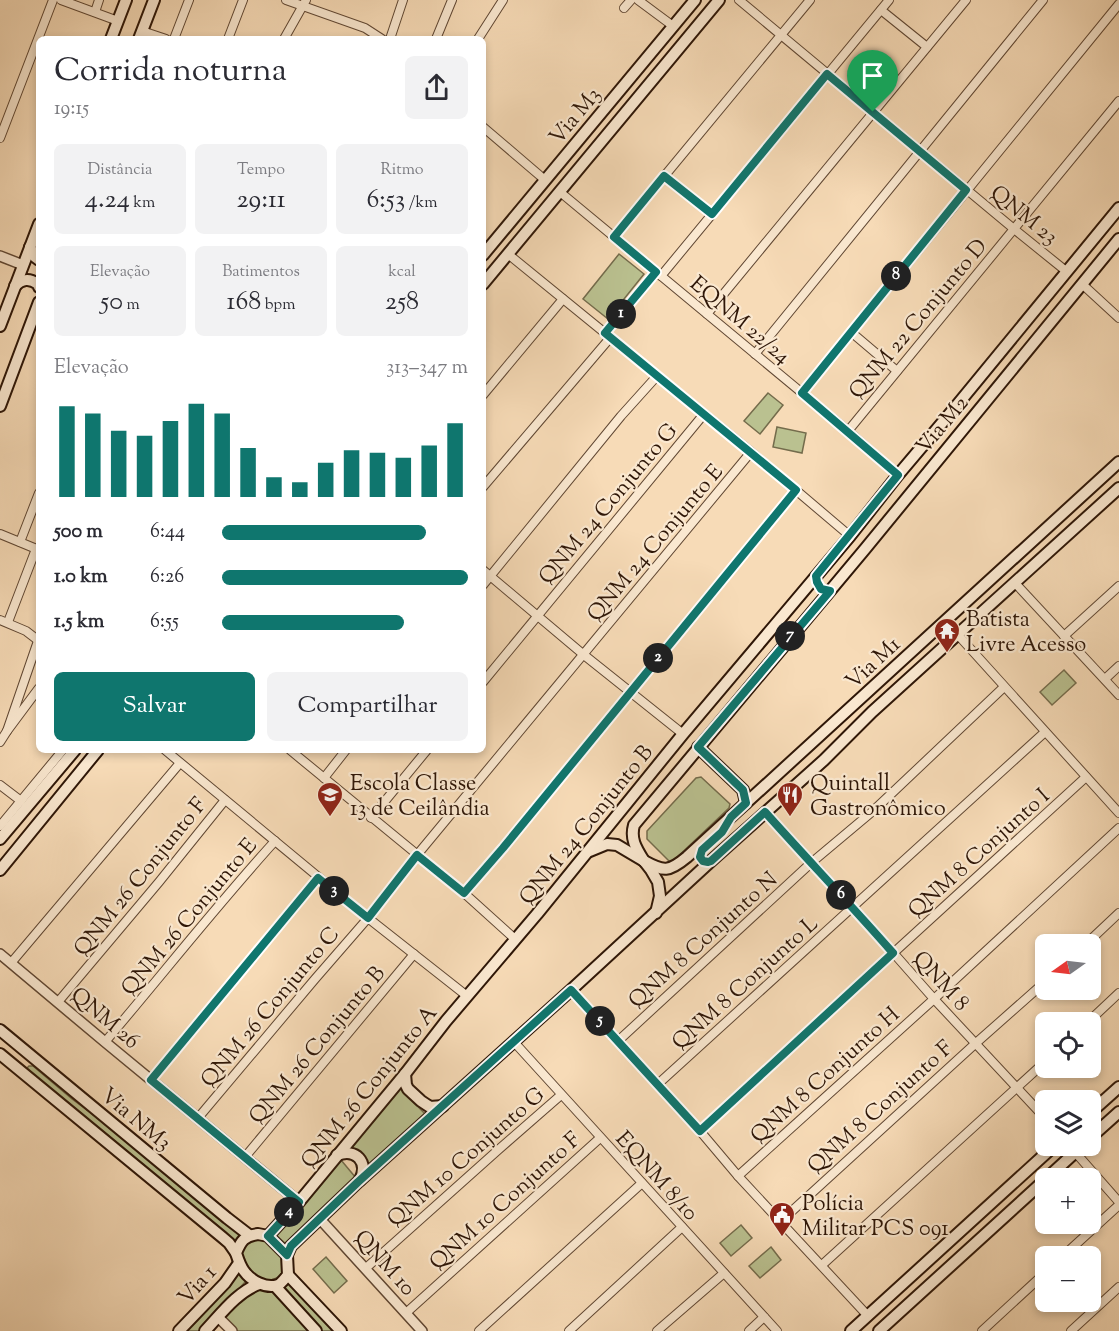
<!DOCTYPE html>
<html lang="pt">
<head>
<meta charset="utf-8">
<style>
	:root { --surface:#fff; --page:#f2f2f3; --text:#2b2b33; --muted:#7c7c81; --accent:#0f766e }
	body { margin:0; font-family:"Sorts Mill Goudy",serif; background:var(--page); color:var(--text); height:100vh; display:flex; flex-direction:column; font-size:22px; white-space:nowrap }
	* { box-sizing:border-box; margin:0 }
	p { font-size:20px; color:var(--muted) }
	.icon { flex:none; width:33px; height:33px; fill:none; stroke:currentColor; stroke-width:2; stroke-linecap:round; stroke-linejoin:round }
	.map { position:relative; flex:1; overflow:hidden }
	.drawer { position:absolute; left:36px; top:36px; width:450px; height:717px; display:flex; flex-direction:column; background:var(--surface); border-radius:9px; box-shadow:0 3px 9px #0003 }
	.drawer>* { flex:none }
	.needle { width:39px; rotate:256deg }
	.buttons { position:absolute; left:1035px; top:934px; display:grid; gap:12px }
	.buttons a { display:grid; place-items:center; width:66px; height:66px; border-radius:9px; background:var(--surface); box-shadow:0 3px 9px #0003; font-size:30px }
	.pin { position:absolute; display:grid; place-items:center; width:51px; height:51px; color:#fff; margin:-62px -26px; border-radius:50% 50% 50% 0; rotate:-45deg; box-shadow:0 0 6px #0007 }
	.pin .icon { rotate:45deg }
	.km { position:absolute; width:30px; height:30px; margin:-15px; border-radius:50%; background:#222; color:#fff; font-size:16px; line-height:30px; text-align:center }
	.round { display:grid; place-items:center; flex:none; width:63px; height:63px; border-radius:9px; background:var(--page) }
	.overview { display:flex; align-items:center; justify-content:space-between; height:102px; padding:0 18px }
	h1 { font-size:33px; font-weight:600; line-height:45px }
	.metrics { display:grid; grid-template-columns:repeat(3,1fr); gap:9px; height:102px; padding:6px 18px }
	.metrics div { display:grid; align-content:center; border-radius:9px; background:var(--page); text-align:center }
	.metrics b { font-size:26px; font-weight:600 }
	.metrics small { font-size:16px; font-weight:400 }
	.metrics p { font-size:16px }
	.chart { height:168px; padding:12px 18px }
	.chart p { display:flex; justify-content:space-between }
	.chart svg { width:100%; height:108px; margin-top:6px; stroke:var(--accent); stroke-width:6 }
	.primary-button { display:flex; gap:12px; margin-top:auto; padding:12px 18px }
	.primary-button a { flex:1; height:69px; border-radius:9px; background:var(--accent); color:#fff; font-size:24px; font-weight:600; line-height:69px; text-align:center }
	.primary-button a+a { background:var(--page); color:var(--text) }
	ul { padding:0 18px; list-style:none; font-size:20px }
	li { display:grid; grid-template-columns:96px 72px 1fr; align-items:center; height:45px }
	li i { height:15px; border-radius:8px; background:var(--accent) }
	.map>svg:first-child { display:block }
</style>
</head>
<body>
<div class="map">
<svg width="1119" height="1331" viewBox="0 0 1119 1331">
	<rect width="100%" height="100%" fill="#f7dbb7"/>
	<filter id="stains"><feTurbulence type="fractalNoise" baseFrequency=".00333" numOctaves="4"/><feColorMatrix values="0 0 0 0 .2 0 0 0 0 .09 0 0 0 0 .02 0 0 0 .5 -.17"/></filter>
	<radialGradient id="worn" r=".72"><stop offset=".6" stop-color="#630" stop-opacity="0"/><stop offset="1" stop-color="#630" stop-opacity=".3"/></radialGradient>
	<g fill="#bac190" stroke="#746c4c" stroke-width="1.5">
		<polygon points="619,254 644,274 608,319 583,299"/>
		<polygon points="768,393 783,405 760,434 744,421"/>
		<polygon points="777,427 806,433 802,453 773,447"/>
		<polygon points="1064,670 1076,683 1052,705 1040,692"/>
		<polygon points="701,777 730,804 729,808 671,863 647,839 647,831 696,778"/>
		<polygon points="29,1066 33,1066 72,1099 122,1136 240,1234 233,1243 27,1072 27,1068"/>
		<polygon points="399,1087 427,1116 370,1166 349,1146"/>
		<polygon points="341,1160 356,1178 287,1245 276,1235 335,1163"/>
		<polygon points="741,1225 752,1238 731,1256 720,1243"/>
		<path d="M260,1238C262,1239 266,1240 268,1242C279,1249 294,1272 274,1279C261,1284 241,1266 241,1253C241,1249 243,1247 244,1244Z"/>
		<polygon points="771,1247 781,1260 760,1278 749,1266"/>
		<polygon points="326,1257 347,1281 334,1293 313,1269"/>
		<polygon points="238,1272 246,1281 200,1331 184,1331"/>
		<polygon points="290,1280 335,1331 321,1331 282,1288"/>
		<polygon points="259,1288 274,1291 311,1331 236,1331 225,1318 225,1314 244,1295"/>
	</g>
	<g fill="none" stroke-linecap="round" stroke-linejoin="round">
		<defs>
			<g id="minor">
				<polyline points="61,0 118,21"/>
				<polyline points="286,0 365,28 382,39"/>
				<polyline points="638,0 673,26"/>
				<polyline points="739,0 1014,229 1066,271"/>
				<polyline points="624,8 631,0"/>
				<polyline points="881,10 927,47"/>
				<polyline points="95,12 99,0"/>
				<polyline points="142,31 166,39"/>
				<polyline points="174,39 189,0"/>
				<polyline points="228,39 243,0"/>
				<polyline points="284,39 306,0"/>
				<polyline points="390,39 403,0"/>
				<polyline points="436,39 452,0"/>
				<polyline points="478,39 503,0"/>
				<polyline points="483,127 545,180"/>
				<polyline points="0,138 53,0"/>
				<polyline points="664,176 712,214"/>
				<polyline points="560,192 848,431 898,475"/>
				<polyline points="614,237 810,0"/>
				<polyline points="508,254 751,452 850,536"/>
				<polyline points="661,276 889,0"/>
				<polyline points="1082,284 1119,318"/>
				<polyline points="707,314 966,0"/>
				<polyline points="851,332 897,371"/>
				<polyline points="605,333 656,272"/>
				<polyline points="755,354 1043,0"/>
				<polyline points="802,393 1119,4"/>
				<polyline points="483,395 563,299"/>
				<polyline points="848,431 1119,101"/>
				<polyline points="483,487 610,338"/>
				<polyline points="0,534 39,550"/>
				<polyline points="20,542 39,493"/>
				<polyline points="483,570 584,655 683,734"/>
				<polyline points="1015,583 1119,695"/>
				<polyline points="483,585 621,416 657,376"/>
				<polyline points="0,620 26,631 39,641"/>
				<polyline points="8,622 36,549"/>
				<polyline points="958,635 1119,813"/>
				<polyline points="1064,636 1119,586"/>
				<polyline points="1105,679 1119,666"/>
				<polyline points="483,682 704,414"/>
				<polyline points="7,731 38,641"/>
				<polyline points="0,742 7,731 39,688"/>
				<polyline points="165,750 368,918 467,996"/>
				<polyline points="290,750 464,893 515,939"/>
				<polyline points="324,778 346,750"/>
				<polyline points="0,785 21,801"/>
				<polyline points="765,812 853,907 934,999 1046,1119"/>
				<polyline points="371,818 427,750"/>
				<polyline points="0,826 63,750"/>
				<polyline points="464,893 503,848 796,490"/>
				<polyline points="1085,945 1119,913"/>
				<polyline points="11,963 180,763"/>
				<polyline points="571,990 700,1131 738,1176 868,1316"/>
				<polyline points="58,1002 159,882 225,800"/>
				<polyline points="1087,1023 1119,993"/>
				<polyline points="618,1041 811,863 873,811 1004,687"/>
				<path d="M105,1042C162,975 216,906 275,841"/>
				<polyline points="514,1042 777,1331"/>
				<polyline points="151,1080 318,878"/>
				<polyline points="658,1084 1045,732"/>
				<polyline points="198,1118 315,979 368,918 417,855 751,452"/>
				<polyline points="700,1131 831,1010 1086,777"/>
				<polyline points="1075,1152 1119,1202"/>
				<polyline points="245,1157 414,954"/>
				<polyline points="738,1176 934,999 1119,828"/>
				<polyline points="781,1221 976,1043 1046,981"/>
				<polyline points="1062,1257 1119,1205"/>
				<polyline points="822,1265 1046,1061"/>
				<polyline points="366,1268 498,1150 561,1095"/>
				<polyline points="406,1313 600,1138"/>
				<polyline points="479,1331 642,1183"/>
				<polyline points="569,1331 682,1227"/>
				<polyline points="657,1331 724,1273"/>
				<polyline points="749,1331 764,1317"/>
				<polyline points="982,1331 1046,1272"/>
				<polyline points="1071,1331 1119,1287"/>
			</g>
			<g id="tertiary">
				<polyline points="0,256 23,265"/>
				<polyline points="0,954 105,1042 299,1202"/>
				<polyline points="320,1219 422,1331"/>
				<polyline points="218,1317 232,1331"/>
			</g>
			<g id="secondary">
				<polyline points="111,39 126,0"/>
				<polyline points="139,39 154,0"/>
				<polyline points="30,247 35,257 39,260"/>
				<polyline points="483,255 695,0"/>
				<polyline points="483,284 719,0"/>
				<path d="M15,286C22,279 29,278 38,284L39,287"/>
				<polyline points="0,326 39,224"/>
				<polyline points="0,406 39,302"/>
				<polyline points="698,747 743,790 746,803"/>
				<polyline points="0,839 75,750"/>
				<polyline points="590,851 607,844 617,845 644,861 651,870 658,882 660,896 656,913"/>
				<path d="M644,861C636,848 630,839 634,825L865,549L1119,239"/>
				<path d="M644,861C664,872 669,872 687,857L1119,462"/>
				<polyline points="0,870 98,750"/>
				<polyline points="0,1030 227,1218 249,1235"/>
				<polyline points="0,1054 222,1237 229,1243 236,1253"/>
				<polyline points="405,1074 406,1085 408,1089 421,1101 430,1107 443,1106"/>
				<polyline points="1090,1113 1119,1087"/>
				<polyline points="1090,1138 1119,1112"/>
				<path d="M337,1155C356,1148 369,1162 360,1180"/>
				<polyline points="1046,1179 1082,1146"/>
				<path d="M258,1234L268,1236L287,1255L288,1275C285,1278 282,1283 278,1285C266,1289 251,1281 244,1271C240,1266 238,1259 236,1253C241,1241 244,1236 258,1234Z"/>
				<polyline points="268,1236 299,1202 405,1074 446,1021 537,914 683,734 850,536 898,475 953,410 1119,208"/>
				<polyline points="287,1255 291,1246 358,1182 571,990 711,861 824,760 872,712 1119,488"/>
				<polyline points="288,1275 341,1331"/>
				<polyline points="275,1286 316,1331"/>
				<polyline points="179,1331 225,1283 239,1263"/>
				<path d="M205,1331C221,1314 237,1292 259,1284"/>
				<polyline points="851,1331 1054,1146"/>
				<polyline points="879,1331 1046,1179"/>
			</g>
		</defs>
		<use href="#minor" stroke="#604733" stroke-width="10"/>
		<use href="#tertiary" stroke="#604733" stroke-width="12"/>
		<use href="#secondary" stroke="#2e1607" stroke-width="14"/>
		<use href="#minor" stroke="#fae8d0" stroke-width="8"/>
		<use href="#tertiary" stroke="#fae8d0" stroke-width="9"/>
		<use href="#secondary" stroke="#fae8d0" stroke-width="10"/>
	</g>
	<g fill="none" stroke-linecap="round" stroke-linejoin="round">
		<defs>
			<path id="route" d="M827,74L966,190L802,393L898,475L816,576L817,582L821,589L830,591L698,747L743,790L746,803L731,817L722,832L702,850L700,857L703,861L708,862L711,861L765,812C807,859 851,905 893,953L700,1131L571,990L358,1182L291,1246L287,1255L268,1236L299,1202L151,1080L318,878L368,918L417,855L464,893L503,848L796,490L605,333L656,272L614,237L664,176L712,214Z"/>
		</defs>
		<use href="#route" stroke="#fff" stroke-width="12"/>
		<use href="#route" stroke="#0f766e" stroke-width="8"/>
	</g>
	<defs>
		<symbol id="temple-pin" viewBox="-11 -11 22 30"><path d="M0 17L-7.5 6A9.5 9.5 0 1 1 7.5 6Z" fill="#8f2418" stroke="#fae8d0"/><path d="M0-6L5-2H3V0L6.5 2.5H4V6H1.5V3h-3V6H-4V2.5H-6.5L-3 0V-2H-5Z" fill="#fff"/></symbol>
		<symbol id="school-pin" viewBox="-11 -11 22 30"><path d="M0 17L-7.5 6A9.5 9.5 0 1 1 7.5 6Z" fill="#8f2418" stroke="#fae8d0"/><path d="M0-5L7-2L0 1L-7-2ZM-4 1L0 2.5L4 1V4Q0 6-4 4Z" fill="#fff"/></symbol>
		<symbol id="restaurant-pin" viewBox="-11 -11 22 30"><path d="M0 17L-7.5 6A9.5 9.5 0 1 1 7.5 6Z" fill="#8f2418" stroke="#fae8d0"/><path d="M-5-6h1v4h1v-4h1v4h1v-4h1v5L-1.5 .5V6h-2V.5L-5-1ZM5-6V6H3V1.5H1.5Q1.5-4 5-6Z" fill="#fff"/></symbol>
		<symbol id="civic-pin" viewBox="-11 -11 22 30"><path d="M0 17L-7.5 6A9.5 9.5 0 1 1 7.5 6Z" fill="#8f2418" stroke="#fae8d0"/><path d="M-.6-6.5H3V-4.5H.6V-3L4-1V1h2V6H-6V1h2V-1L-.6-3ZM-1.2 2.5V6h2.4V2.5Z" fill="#fff"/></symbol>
	</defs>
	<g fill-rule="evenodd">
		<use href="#temple-pin" x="932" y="616" width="30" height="40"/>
		<use href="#school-pin" x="315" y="780" width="30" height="40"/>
		<use href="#restaurant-pin" x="775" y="780" width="30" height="40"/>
		<use href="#civic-pin" x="767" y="1200" width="30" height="40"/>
	</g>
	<g text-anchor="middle" stroke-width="4.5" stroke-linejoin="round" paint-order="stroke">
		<g font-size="22" fill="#2e1607" stroke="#fae8d0">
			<text transform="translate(574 115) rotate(-50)" y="8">Via M3</text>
			<text transform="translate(1025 214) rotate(39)" y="8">QNM 23</text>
			<text transform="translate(917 318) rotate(-50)" y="8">QNM 22 Conjunto D</text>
			<text transform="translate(741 319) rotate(40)" y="8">EQNM 22/24</text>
			<text transform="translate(941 424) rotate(-50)" y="8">Via M2</text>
			<text transform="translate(607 503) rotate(-50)" y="8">QNM 24 Conjunto G</text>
			<text transform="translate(654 542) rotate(-50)" y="8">QNM 24 Conjunto E</text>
			<text transform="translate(872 662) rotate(-43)" y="8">Via M1</text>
			<text transform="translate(585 824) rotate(-51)" y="8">QNM 24 Conjunto B</text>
			<text transform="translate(978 852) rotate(-42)" y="8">QNM 8 Conjunto I</text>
			<text transform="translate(139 876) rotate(-51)" y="8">QNM 26 Conjunto F</text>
			<text transform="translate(188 916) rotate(-50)" y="8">QNM 26 Conjunto E</text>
			<text transform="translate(702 939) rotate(-42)" y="8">QNM 8 Conjunto N</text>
			<text transform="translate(942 980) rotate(48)" y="8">QNM 8</text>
			<text transform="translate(744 982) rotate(-42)" y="8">QNM 8 Conjunto L</text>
			<text transform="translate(269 1006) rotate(-50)" y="8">QNM 26 Conjunto C</text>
			<text transform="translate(106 1017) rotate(40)" y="8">QNM 26</text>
			<text transform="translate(316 1044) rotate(-50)" y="8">QNM 26 Conjunto B</text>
			<text transform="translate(824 1074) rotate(-42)" y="8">QNM 8 Conjunto H</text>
			<text transform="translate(368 1086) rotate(-51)" y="8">QNM 26 Conjunto A</text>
			<text transform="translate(879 1106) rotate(-42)" y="8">QNM 8 Conjunto F</text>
			<text transform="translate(137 1118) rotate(40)" y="8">Via NM3</text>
			<text transform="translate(465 1156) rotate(-41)" y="8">QNM 10 Conjunto G</text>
			<text transform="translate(658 1175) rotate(48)" y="8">EQNM 8/10</text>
			<text transform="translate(504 1200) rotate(-42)" y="8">QNM 10 Conjunto F</text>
			<text transform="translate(386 1262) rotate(48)" y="8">QNM 10</text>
			<text transform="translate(196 1284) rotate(-48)" y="8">Via 1</text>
		</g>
		<g font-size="22" fill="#2e1607" stroke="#fae8d0" text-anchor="start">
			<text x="966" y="626">Batista<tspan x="966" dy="25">Livre Acesso</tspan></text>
			<text x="350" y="790">Escola Classe<tspan x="350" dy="25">13 de Ceilândia</tspan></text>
			<text x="810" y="790">Quintall<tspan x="810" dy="25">Gastronômico</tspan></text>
			<text x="802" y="1210">Polícia<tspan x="802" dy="25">Militar PCS 091</tspan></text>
		</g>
	</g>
	<rect width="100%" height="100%" filter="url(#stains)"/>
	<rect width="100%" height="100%" fill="url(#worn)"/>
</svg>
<div class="buttons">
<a><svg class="needle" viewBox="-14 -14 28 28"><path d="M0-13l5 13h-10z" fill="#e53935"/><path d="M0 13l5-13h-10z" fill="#7c7c81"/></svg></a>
<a><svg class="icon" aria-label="locate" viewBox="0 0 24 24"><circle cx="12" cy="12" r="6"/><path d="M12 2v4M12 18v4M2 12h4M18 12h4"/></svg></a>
<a><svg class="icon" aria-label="layers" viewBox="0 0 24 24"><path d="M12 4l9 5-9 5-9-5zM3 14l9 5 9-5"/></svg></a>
<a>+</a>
<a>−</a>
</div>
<div class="pin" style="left:873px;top:112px;background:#1e9e55"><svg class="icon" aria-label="arrive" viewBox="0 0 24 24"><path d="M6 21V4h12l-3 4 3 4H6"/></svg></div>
<b class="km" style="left:621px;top:314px">1</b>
<b class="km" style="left:658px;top:658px">2</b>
<b class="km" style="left:334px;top:891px">3</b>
<b class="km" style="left:289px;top:1212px">4</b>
<b class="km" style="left:600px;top:1021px">5</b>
<b class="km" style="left:841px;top:895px">6</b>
<b class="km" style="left:790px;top:636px">7</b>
<b class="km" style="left:896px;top:276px">8</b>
<section class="drawer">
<div class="overview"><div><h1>Corrida noturna</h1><p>19:15</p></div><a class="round"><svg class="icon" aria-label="share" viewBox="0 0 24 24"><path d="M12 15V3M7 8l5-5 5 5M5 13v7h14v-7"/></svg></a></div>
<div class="metrics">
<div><p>Distância</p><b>4.24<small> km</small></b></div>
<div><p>Tempo</p><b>29:11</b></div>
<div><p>Ritmo</p><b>6:53<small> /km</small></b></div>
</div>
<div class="metrics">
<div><p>Elevação</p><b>50<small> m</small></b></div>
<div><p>Batimentos</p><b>168<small> bpm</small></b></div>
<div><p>kcal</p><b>258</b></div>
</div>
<div class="chart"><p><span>Elevação</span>313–347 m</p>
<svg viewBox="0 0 160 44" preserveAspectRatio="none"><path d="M5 44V7M15 44V10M25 44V17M35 44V19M45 44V13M55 44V6M65 44V10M75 44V24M85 44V36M95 44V38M105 44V30M115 44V25M125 44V26M135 44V28M145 44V23M155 44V14"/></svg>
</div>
<ul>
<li><b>500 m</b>6:44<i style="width:83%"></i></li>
<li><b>1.0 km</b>6:26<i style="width:100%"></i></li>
<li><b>1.5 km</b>6:55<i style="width:74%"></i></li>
</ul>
<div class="primary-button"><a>Salvar</a><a>Compartilhar</a></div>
</section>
</div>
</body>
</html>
